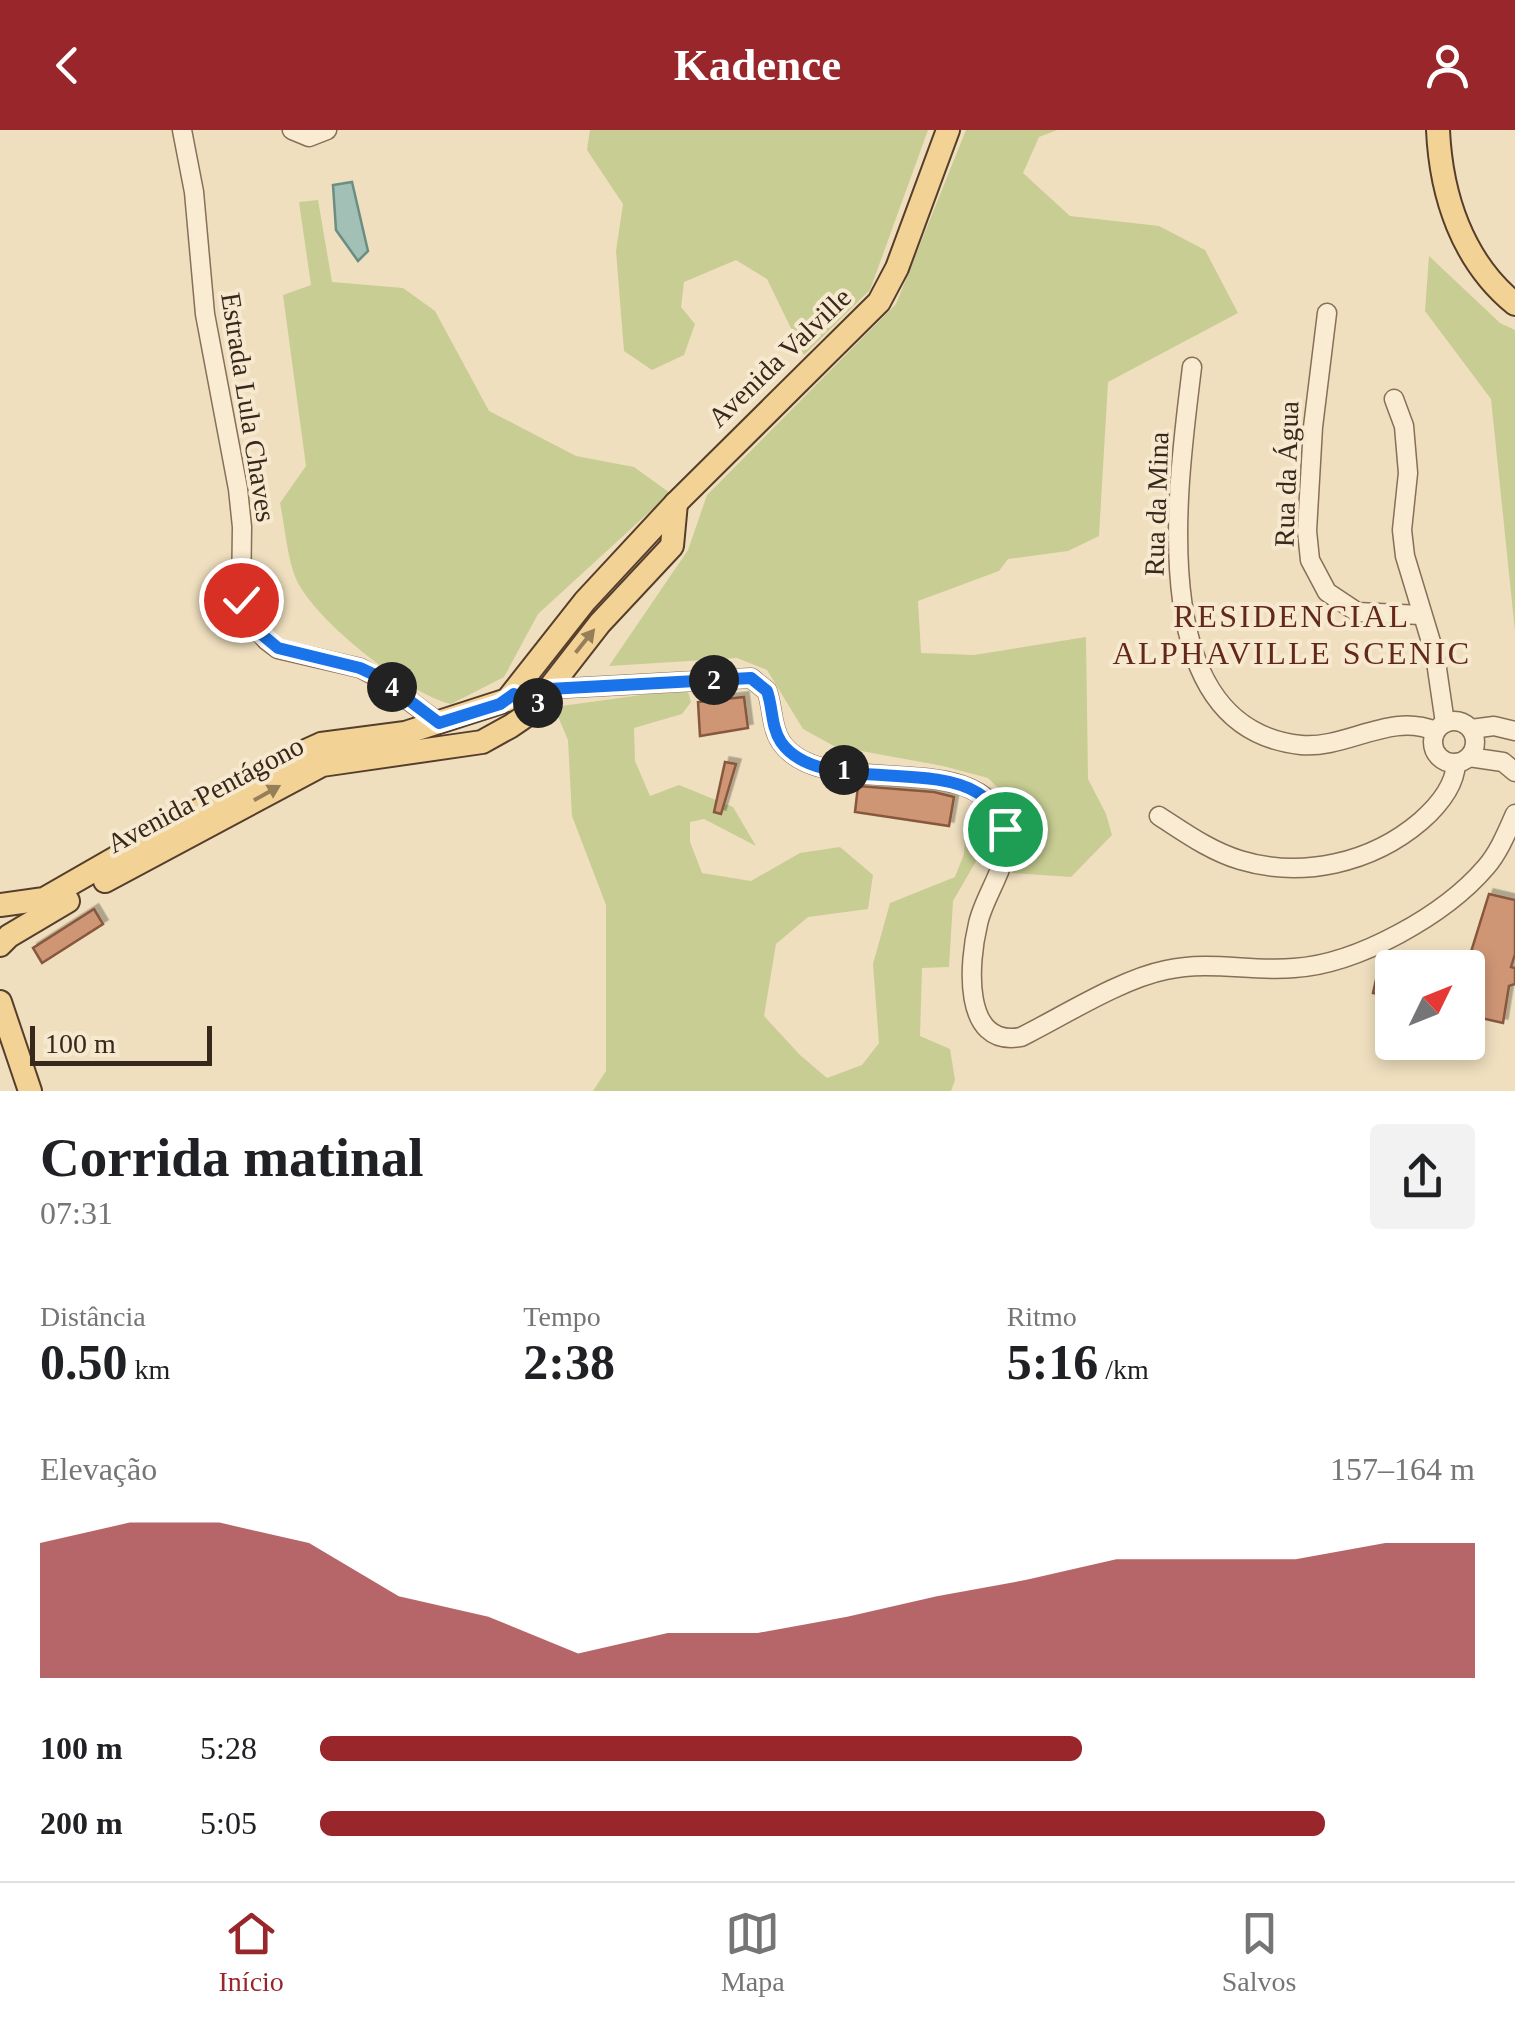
<!DOCTYPE html>
<html lang="pt">
<head>
<meta charset="utf-8">
<style>
	:root { --surface:#fff; --page:#f2f2f2; --text:#202124; --muted:#757577; --line:#e0e0e0; --accent:#98262a }
	body { margin:0; font-family:Georgia,serif; background:var(--page); color:var(--text); height:100vh; display:flex; flex-direction:column; font-size:38px; white-space:nowrap }
	* { box-sizing:border-box; margin:0 }
	p { font-size:32px; color:var(--muted) }
	.icon { flex:none; width:55px; height:55px; fill:none; stroke:currentColor; stroke-width:2; stroke-linecap:round; stroke-linejoin:round }
	.map { position:relative; height:961px; overflow:hidden }
	.panel { display:flex; flex-direction:column; background:var(--surface); flex:1 }
	.panel>* { flex:none }
	.needle { width:65px; rotate:47deg }
	.fabs { position:absolute; left:1375px; top:820px; display:grid; gap:20px }
	.fabs a { display:grid; place-items:center; width:110px; height:110px; border-radius:10px; background:var(--surface); box-shadow:0 5px 15px #0003; font-size:50px }
	.scale { position:absolute; left:30px; bottom:25px; width:182px; box-sizing:border-box; padding-left:10px; border:5px solid #37281c; border-top:0; font-size:28px; line-height:35px; white-space:nowrap; color:#37281c; -webkit-text-stroke:8px #f6e9cf; paint-order:stroke }
	.pin { position:absolute; display:grid; place-items:center; width:85px; height:85px; color:#fff; margin:-42px; border:5px solid #fff; border-radius:50%; box-shadow:0 2px 10px #0007 }
	.km { position:absolute; width:50px; height:50px; margin:-25px; border-radius:50%; background:#222; color:#fff; font-size:28px; line-height:50px; text-align:center }
	.round { display:grid; place-items:center; flex:none; width:105px; height:105px; border-radius:10px; background:var(--page) }
	.head { display:flex; align-items:center; justify-content:space-between; height:170px; padding:0 40px }
	h1 { font-size:55px; font-weight:800; line-height:75px }
	.figures { display:grid; grid-template-columns:repeat(3,1fr); gap:15px; height:170px; padding:10px 40px }
	.figures div { display:grid; align-content:center }
	.figures b { font-size:50px; font-weight:800 }
	.figures small { font-size:28px; font-weight:400 }
	.figures p { font-size:28px }
	.chart { height:280px; padding:20px 40px }
	.chart p { display:flex; justify-content:space-between }
	.chart svg { width:100%; height:180px; margin-top:10px; fill:var(--accent); opacity:.7 }
	ul { padding:0 40px; list-style:none; font-size:32px }
	li { display:grid; grid-template-columns:160px 120px 1fr; align-items:center; height:75px }
	li i { height:25px; border-radius:12px; background:var(--accent) }
	header { display:flex; justify-content:space-between; align-items:center; height:130px; padding:0 40px; background:var(--accent); color:#fff; font-size:45px; font-weight:800 }
	.dock { display:flex; justify-content:space-around; align-items:center; height:140px; border-top:2px solid var(--line); background:var(--surface); font-size:28px; color:var(--muted) }
	.dock a { display:grid; justify-items:center; gap:5px }
	.dock .active { color:var(--accent) }
	.map>svg:first-child { display:block }
</style>
</head>
<body>
<header><svg class="icon" aria-label="back" viewBox="0 0 24 24"><path d="M15 5l-7 7 7 7"/></svg>Kadence<svg class="icon" aria-label="person" viewBox="0 0 24 24"><circle cx="12" cy="8" r="4"/><path d="M4 21q1-7 8-7t8 7"/></svg></header>
<div class="map">
<svg width="1515" height="961" viewBox="0 0 1515 961">
	<defs>
		<filter id="shadow"><feDropShadow dx="4.5" dy="-4.5" stdDeviation="0" flood-color="#0004"/></filter>
	</defs>
	<rect width="100%" height="100%" fill="#efdfbf"/>
	<g fill="#c8cd93">
		<polygon points="590,0 928,0 870,160 804,225 767,149 736,130 684,152 681,177 695,194 684,225 652,240 624,221 616,121 623,74 587,20"/>
		<polygon points="966,0 1057,0 1039,7 1023,43 1070,86 1159,96 1205,120 1238,183 1108,252 1099,406 1068,421 1008,429 999,441 918,471 921,523 974,525 1086,507 1088,649 1106,684 1112,705 1071,747 1012,743 1016,689 1006,666 988,648 943,636 834,616 803,599 767,540 737,528 609,536 688,420 707,365 896,174"/>
		<path d="M318,70L332,152L403,158L435,181L489,281L576,326L634,337L670,363L538,484L504,547L451,574C408,564 315,491 296,449C287,427 285,397 280,373L306,336L283,165L311,155L299,72Z"/>
		<polygon points="1429,126 1500,193 1515,200 1515,501 1491,269 1425,181"/>
		<polygon points="688,562 691,572 682,584 634,598 635,631 650,666 679,655 733,677 756,716 704,689 690,692 690,712 702,743 751,751 800,723 840,717 873,745 868,779 808,787 776,814 764,886 800,925 827,948 862,935 879,913 873,834 890,773 955,747 964,724 966,682 983,683 979,726 953,771 949,837 922,838 920,906 950,919 955,950 951,961 593,961 606,941 606,775 572,686 568,610 554,577 649,564"/>
	</g>
	<polygon fill="#a2c0b6" stroke="#6a8e84" stroke-width="2.5" points="352,52 368,121 358,131 336,100 333,55"/>
	<g fill="#ce9674" stroke="#87583d" stroke-width="2.5" filter="url(#shadow)">
		<polygon points="744,567 748,598 700,606 698,572"/>
		<polygon points="725,632 736,634 721,684 714,682"/>
		<polygon points="858,656 934,662 954,667 949,696 855,682"/>
		<polygon points="1489,764 1515,770 1515,824 1511,837 1515,838 1515,854 1509,856 1503,893 1468,885 1466,838"/>
		<polygon points="94,779 103,794 42,833 33,818"/>
		<polygon points="1380,832 1392,834 1392,867 1373,863"/>
	</g>
	<g fill="none" stroke-linecap="round" stroke-linejoin="round">
		<defs>
			<g id="minor">
				<polyline points="182,0 194,62 205,184 238,359 242,397 241,471 246,485 266,510 278,519 360,538 377,547 439,593"/>
				<polyline points="292,0 309,7 327,0"/>
				<polyline points="1327,183 1313,297 1307,401 1310,430 1327,462 1357,482 1421,485"/>
				<path d="M1192,237C1179,347 1139,598 1301,615C1347,619 1390,582 1435,601"/>
				<polyline points="1394,269 1404,296 1408,343 1402,400 1405,426 1435,525 1445,593"/>
				<path d="M549,559L751,548L767,561C773,578 771,597 781,612C824,675 983,611 1005,699C1013,731 984,764 978,794C969,831 961,918 1021,907C1063,886 1121,849 1166,840C1211,830 1250,842 1294,838C1358,834 1445,785 1486,737C1499,722 1507,702 1515,684"/>
				<circle cx="1454" cy="612" r="21"/>
				<polyline points="1471,599 1494,596 1515,601"/>
				<polyline points="1469,627 1503,632 1515,642"/>
				<path d="M1159,686C1184,702 1210,721 1240,730C1302,749 1372,733 1421,691C1438,676 1455,656 1456,633"/>
			</g>
			<g id="major">
				<path d="M1438,0C1441,65 1462,131 1515,174"/>
				<polyline points="105,751 322,635 482,612 511,596 530,583 600,493 672,416 676,373"/>
				<polyline points="0,775 44,769 290,628 321,614 405,603 507,570 585,471 676,373 879,172 897,138 948,0"/>
				<polyline points="0,815 9,806 68,771"/>
				<polyline points="0,872 30,961"/>
			</g>
		</defs>
		<use href="#minor" stroke="#886f57" stroke-width="21"/>
		<use href="#major" stroke="#553e2c" stroke-width="26"/>
		<use href="#minor" stroke="#f9ecd2" stroke-width="18"/>
		<use href="#major" stroke="#f3d395" stroke-width="22"/>
	</g>
	<defs><path id="oneway-solid" d="M-6-.8H1V-3.2L6.5 0L1 3.2V.8H-6Z" transform="scale(2.5)"/></defs>
	<g fill="#957e58">
		<use href="#oneway-solid" transform="translate(585 511) rotate(-51)"/>
		<use href="#oneway-solid" transform="translate(267 663) rotate(-29)"/>
	</g>
	<g fill="none" stroke-linecap="round" stroke-linejoin="round">
		<defs>
			<path id="route" d="M241,470L254,498L278,518L360,538L377,546L439,593L500,574L514,564L528,571L530,583L549,559L751,548L767,561C773,578 771,597 781,612C816,663 927,631 978,663C992,672 999,685 1005,699"/>
		</defs>
		<use href="#route" stroke="#fff" stroke-width="20"/>
		<use href="#route" stroke="#1a73e8" stroke-width="12"/>
	</g>
	<g text-anchor="middle" stroke-width="8" stroke-linejoin="round" paint-order="stroke">
		<g font-size="28" fill="#37281c" stroke="#f6e9cf">
			<text transform="translate(779 227) rotate(-44)" y="10">Avenida Valville</text>
			<text transform="translate(249 277) rotate(81)" y="10">Estrada Lula Chaves</text>
			<text transform="translate(1286 344) rotate(-88)" y="10">Rua da Água</text>
			<text transform="translate(1156 374) rotate(-88)" y="10">Rua da Mina</text>
			<text transform="translate(205 664) rotate(-28)" y="10">Avenida Pentágono</text>
		</g>
		<g font-size="32" letter-spacing="2.5" fill="#64281b" stroke="#f6e9cf">
			<text x="1292" y="497">RESIDENCIAL<tspan x="1292" dy="37">ALPHAVILLE SCENIC</tspan></text>
		</g>
	</g>
</svg>
<div class="fabs">
<a><svg class="needle" viewBox="-14 -14 28 28"><path d="M0-13l5 13h-10z" fill="#e53935"/><path d="M0 13l5-13h-10z" fill="#757577"/></svg></a>
</div>
<div class="scale">100 m</div>
<div class="pin" style="left:1005px;top:699px;background:#1e9e55"><svg class="icon" aria-label="arrive" viewBox="0 0 24 24"><path d="M6 21V4h12l-3 4 3 4H6"/></svg></div>
<div class="pin" style="left:241px;top:470px;background:#d93025"><svg class="icon" aria-label="check" viewBox="0 0 24 24"><path d="M5 12l5 5 9-10"/></svg></div>
<b class="km" style="left:844px;top:640px">1</b>
<b class="km" style="left:714px;top:550px">2</b>
<b class="km" style="left:538px;top:573px">3</b>
<b class="km" style="left:392px;top:557px">4</b>
</div>
<section class="panel">
<div class="head"><div><h1>Corrida matinal</h1><p>07:31</p></div><a class="round"><svg class="icon" aria-label="share" viewBox="0 0 24 24"><path d="M12 15V3M7 8l5-5 5 5M5 13v7h14v-7"/></svg></a></div>
<div class="figures">
<div><p>Distância</p><b>0.50<small> km</small></b></div>
<div><p>Tempo</p><b>2:38</b></div>
<div><p>Ritmo</p><b>5:16<small> /km</small></b></div>
</div>
<div class="chart"><p><span>Elevação</span>157–164 m</p>
<svg viewBox="0 0 160 44" preserveAspectRatio="none"><path d="M0 44V11L10 6L20 6L30 11L40 24L50 29L60 38L70 33L80 33L90 29L100 24L110 20L120 15L130 15L140 15L150 11L160 11V44z"/></svg>
</div>
<ul>
<li><b>100 m</b>5:28<i style="width:66%"></i></li>
<li><b>200 m</b>5:05<i style="width:87%"></i></li>
</ul>
</section>
<nav class="dock">
<a class="active"><svg class="icon" aria-label="home" viewBox="0 0 24 24"><path d="M3 11l9-7 9 7M6 9v11h12V9"/></svg>Início</a>
<a><svg class="icon" aria-label="map" viewBox="0 0 24 24"><path d="M3 6l6-2 6 2 6-2v14l-6 2-6-2-6 2zM9 4v14M15 6v14"/></svg>Mapa</a>
<a><svg class="icon" aria-label="saved" viewBox="0 0 24 24"><path d="M7 4h10v16l-5-4-5 4z"/></svg>Salvos</a>
</nav>
</body>
</html>
